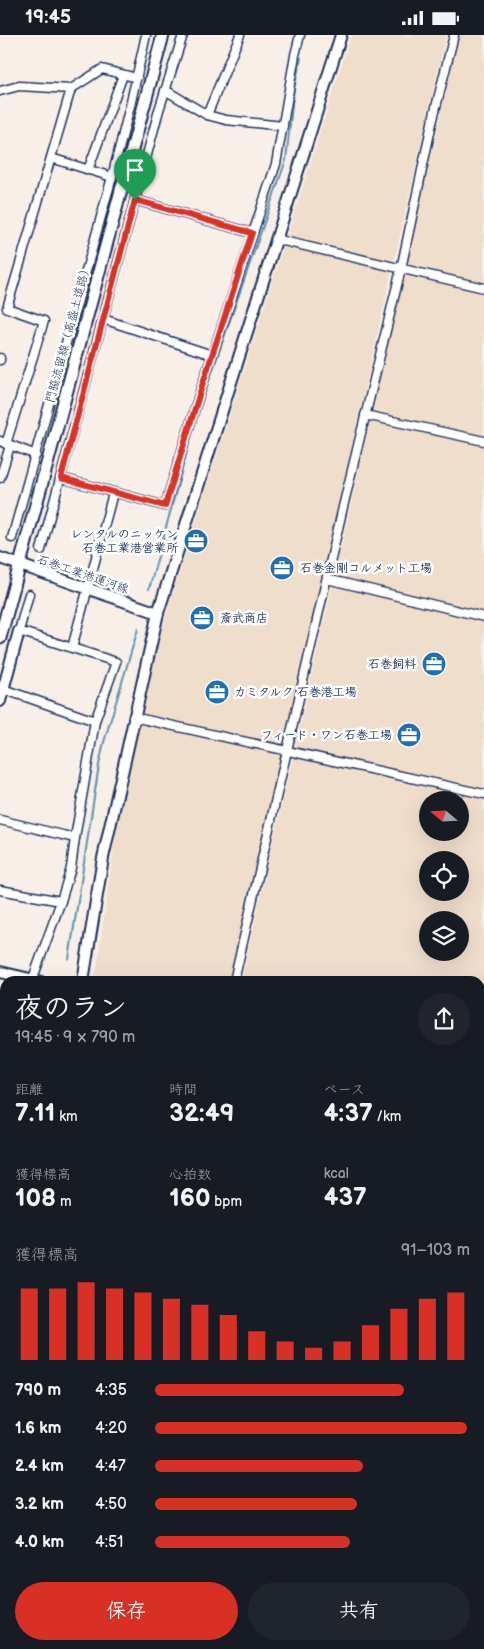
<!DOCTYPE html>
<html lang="ja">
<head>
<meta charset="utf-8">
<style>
	:root { --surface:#171b24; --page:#20242c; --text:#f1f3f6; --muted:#9ea1a6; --accent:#d93025 }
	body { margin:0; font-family:"Balsamiq Sans","Klee One",sans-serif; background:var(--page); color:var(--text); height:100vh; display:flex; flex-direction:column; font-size:19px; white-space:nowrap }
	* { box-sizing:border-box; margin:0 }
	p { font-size:16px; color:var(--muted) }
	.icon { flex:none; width:28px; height:28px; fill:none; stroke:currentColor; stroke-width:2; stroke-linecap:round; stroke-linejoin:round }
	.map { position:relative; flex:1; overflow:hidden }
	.sheet { position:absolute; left:0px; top:941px; width:485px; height:674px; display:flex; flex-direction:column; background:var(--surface); border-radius:15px 15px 0 0; box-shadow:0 5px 20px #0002 }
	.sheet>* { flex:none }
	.needle { width:32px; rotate:289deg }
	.tools { position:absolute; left:419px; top:756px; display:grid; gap:10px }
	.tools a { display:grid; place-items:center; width:50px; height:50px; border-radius:50%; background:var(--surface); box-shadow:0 5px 20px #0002; font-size:25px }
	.pin { position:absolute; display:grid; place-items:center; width:42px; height:42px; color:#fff; margin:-51px -21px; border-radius:50% 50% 50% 0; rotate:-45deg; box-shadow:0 0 5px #0007 }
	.pin .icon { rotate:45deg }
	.round { display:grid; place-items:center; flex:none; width:52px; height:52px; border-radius:26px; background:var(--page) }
	.headline { display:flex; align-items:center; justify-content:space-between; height:85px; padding:0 15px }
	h1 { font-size:28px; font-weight:700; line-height:38px }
	.stats { display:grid; grid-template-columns:repeat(3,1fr); gap:8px; height:85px; padding:5px 15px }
	.stats div { display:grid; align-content:center }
	.stats b { font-size:25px; font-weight:700 }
	.stats small { font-size:14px; font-weight:400 }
	.stats p { font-size:14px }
	.chart { height:140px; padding:10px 15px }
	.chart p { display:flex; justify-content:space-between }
	.chart svg { width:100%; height:90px; margin-top:5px; stroke:var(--accent); stroke-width:6 }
	.primary-button { display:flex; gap:10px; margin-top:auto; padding:10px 15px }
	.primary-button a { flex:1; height:58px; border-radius:30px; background:var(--accent); color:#fff; font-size:20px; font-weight:700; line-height:58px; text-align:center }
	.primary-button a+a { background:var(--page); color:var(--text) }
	ul { padding:0 15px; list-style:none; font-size:16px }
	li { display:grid; grid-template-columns:80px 60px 1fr; align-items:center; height:38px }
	li i { height:12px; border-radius:6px; background:var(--accent) }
	.status { display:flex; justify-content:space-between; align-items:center; height:35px; padding:0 25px; background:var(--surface); direction:ltr }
	.status svg { height:14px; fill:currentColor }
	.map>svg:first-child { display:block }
</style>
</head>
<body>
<div class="status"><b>19:45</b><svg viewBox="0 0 49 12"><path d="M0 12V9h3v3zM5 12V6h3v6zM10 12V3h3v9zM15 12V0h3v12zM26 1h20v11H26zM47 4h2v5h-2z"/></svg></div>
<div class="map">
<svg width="484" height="1614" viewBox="0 0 484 1614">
	<rect width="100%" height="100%" fill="#f8f0e8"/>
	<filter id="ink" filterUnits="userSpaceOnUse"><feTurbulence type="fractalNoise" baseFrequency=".02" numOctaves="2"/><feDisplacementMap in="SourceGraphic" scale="10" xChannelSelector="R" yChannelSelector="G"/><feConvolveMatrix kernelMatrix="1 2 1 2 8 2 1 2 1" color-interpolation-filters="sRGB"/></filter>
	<g filter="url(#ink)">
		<g fill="#f0decd" fill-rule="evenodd">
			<polygon points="351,0 446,0 229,946 95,946 120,767 166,579"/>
			<path d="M459,0H484V1036L480,1035V946H241ZM428,765H460V798H428ZM428,825H460V858H428ZM428,885H460V918H428Z"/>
			<polygon points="480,1058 484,1059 484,1133 480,1132"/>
			<polygon points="92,1610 161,1610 160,1614 91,1614"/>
		</g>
		<polygon fill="#8ad5ea" stroke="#5e93b2" points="480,1132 484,1133 484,1614 160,1614 161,1610 480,1610"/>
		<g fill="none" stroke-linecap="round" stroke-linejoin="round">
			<g stroke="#5e93b2" stroke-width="2">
				<polyline points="149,554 197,380 286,125 294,53 301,23"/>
				<polyline points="69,924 99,730 104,707 138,594"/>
				<polyline points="0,1233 5,1220"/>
				<polyline points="0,1340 3,1355"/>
				<polyline points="0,1448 5,1425"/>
			</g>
			<defs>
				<g id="minor">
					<polyline points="165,55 207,80 226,85 283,91"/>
					<polyline points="0,56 19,51 71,54 102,34 137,43"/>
					<polyline points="207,80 240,0"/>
					<polyline points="51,123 112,142"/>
					<polyline points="88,135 123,40"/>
					<polyline points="135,165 252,198"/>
					<polyline points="275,204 484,253"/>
					<polyline points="103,284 212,320"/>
					<polyline points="0,323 0,325"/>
					<polyline points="365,380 484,406"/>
					<polyline points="0,406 36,420"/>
					<polyline points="6,409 44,286 7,273 71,54"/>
					<polyline points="0,443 10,411"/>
					<polyline points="61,443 165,471 200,357 276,129 295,20 300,0"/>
					<polyline points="12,503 112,142 130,71 146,0"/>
					<polyline points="41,515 159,75 183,0"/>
					<polyline points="327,544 484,582"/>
					<polyline points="29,559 19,596 116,627 95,686 75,803 71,833 61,866 32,946"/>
					<polyline points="72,613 113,458"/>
					<polyline points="3,654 95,686"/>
					<polyline points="133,682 484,759"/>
					<polyline points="0,785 75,803"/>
					<polyline points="0,855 61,866"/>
					<polyline points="234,946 343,472 401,234 432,88 454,0"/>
					<polyline points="480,1047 484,1048"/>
					<polyline points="0,1059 5,1061"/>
					<polyline points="0,1095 5,1075"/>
				</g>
				<g id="tertiary">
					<polyline points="0,523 158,578"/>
					<polyline points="0,666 19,596"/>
					<polyline points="0,937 39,946"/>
					<polyline points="83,946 103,823 158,578 341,0"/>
					<polyline points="0,1379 5,1381"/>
					<polyline points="1,1614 5,1585"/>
					<polyline points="79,1614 80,1610"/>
				</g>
				<polyline id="secondary" points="0,603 163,0"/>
			</defs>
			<use href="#minor" stroke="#1b2f5e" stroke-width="11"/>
			<use href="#tertiary" stroke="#1b2f5e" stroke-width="14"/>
			<use href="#secondary" stroke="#1b2f5e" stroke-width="15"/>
			<use href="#minor" stroke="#fff" stroke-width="8"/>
			<use href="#tertiary" stroke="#fff" stroke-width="10"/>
			<use href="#secondary" stroke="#fff" stroke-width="11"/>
		</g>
	</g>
	<g fill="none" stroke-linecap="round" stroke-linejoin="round" filter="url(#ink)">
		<defs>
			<polygon id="route" points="135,165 252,198 200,357 165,471 61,443"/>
		</defs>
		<use href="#route" stroke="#fff" stroke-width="10"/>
		<use href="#route" stroke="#d93025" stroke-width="6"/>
	</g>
	<defs>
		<symbol id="office-disc" viewBox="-11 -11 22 22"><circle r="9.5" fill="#1f6fb2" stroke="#fff"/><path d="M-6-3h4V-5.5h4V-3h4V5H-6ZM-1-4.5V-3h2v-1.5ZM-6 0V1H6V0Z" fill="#fff"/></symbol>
	</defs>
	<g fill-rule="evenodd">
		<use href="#office-disc" x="182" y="492" width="28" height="28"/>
		<use href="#office-disc" x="268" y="519" width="28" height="28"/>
		<use href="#office-disc" x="188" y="569" width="28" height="28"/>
		<use href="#office-disc" x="420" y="615" width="28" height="28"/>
		<use href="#office-disc" x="203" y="643" width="28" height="28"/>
		<use href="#office-disc" x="395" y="686" width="28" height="28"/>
	</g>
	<g text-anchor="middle" stroke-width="5" stroke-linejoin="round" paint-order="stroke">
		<g font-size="12" fill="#1b2f5e" stroke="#fff">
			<text transform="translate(68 298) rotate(-75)" y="4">門脇流留線（高盛土道路）</text>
			<text transform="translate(83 539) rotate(19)" y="4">石巻工業港運河線</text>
		</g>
		<g font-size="12" font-weight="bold" fill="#1b2f5e" stroke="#fff" text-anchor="end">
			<text x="178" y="503">レンタルのニッケン<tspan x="178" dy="14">石巻工業港営業所</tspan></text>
			<text x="300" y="537" text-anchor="start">石巻金剛コルメット工場</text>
			<text x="220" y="587" text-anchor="start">斎武商店</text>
			<text x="416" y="633">石巻飼料</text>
			<text x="234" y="661" text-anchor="start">カミタルク 石巻港工場</text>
			<text x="392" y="704">フィード・ワン石巻工場</text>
		</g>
	</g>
</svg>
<div class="tools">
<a><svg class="needle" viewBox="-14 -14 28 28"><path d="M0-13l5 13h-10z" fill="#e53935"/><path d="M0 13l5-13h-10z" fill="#9ea1a6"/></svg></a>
<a><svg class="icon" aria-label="locate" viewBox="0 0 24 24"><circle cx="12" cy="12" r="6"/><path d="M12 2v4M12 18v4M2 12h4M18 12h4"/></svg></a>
<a><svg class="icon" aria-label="layers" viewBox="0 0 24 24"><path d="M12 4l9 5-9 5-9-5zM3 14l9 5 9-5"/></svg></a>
</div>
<div class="pin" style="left:135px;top:165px;background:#1e9e55"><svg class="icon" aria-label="arrive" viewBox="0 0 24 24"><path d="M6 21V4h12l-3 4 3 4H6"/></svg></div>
<section class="sheet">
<div class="headline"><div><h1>夜のラン</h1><p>19:45 · 9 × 790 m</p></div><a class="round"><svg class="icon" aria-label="share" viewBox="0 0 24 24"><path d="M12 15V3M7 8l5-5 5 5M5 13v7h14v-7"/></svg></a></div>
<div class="stats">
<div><p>距離</p><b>7.11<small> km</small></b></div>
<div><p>時間</p><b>32:49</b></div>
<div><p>ペース</p><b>4:37<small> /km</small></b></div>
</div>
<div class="stats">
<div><p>獲得標高</p><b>108<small> m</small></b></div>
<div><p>心拍数</p><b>160<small> bpm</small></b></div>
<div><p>kcal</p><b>437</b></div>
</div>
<div class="chart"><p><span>獲得標高</span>91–103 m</p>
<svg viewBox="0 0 160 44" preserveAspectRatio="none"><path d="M5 44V9M15 44V9M25 44V6M35 44V9M45 44V11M55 44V14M65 44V17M75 44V22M85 44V30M95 44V35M105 44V38M115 44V35M125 44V27M135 44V19M145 44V14M155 44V11"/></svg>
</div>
<ul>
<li><b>790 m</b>4:35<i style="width:79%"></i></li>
<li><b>1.6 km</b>4:20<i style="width:99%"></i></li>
<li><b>2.4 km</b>4:47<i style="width:66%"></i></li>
<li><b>3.2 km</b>4:50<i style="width:64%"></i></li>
<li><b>4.0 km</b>4:51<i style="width:62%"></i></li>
</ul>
<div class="primary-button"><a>保存</a><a>共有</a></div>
</section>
</div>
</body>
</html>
